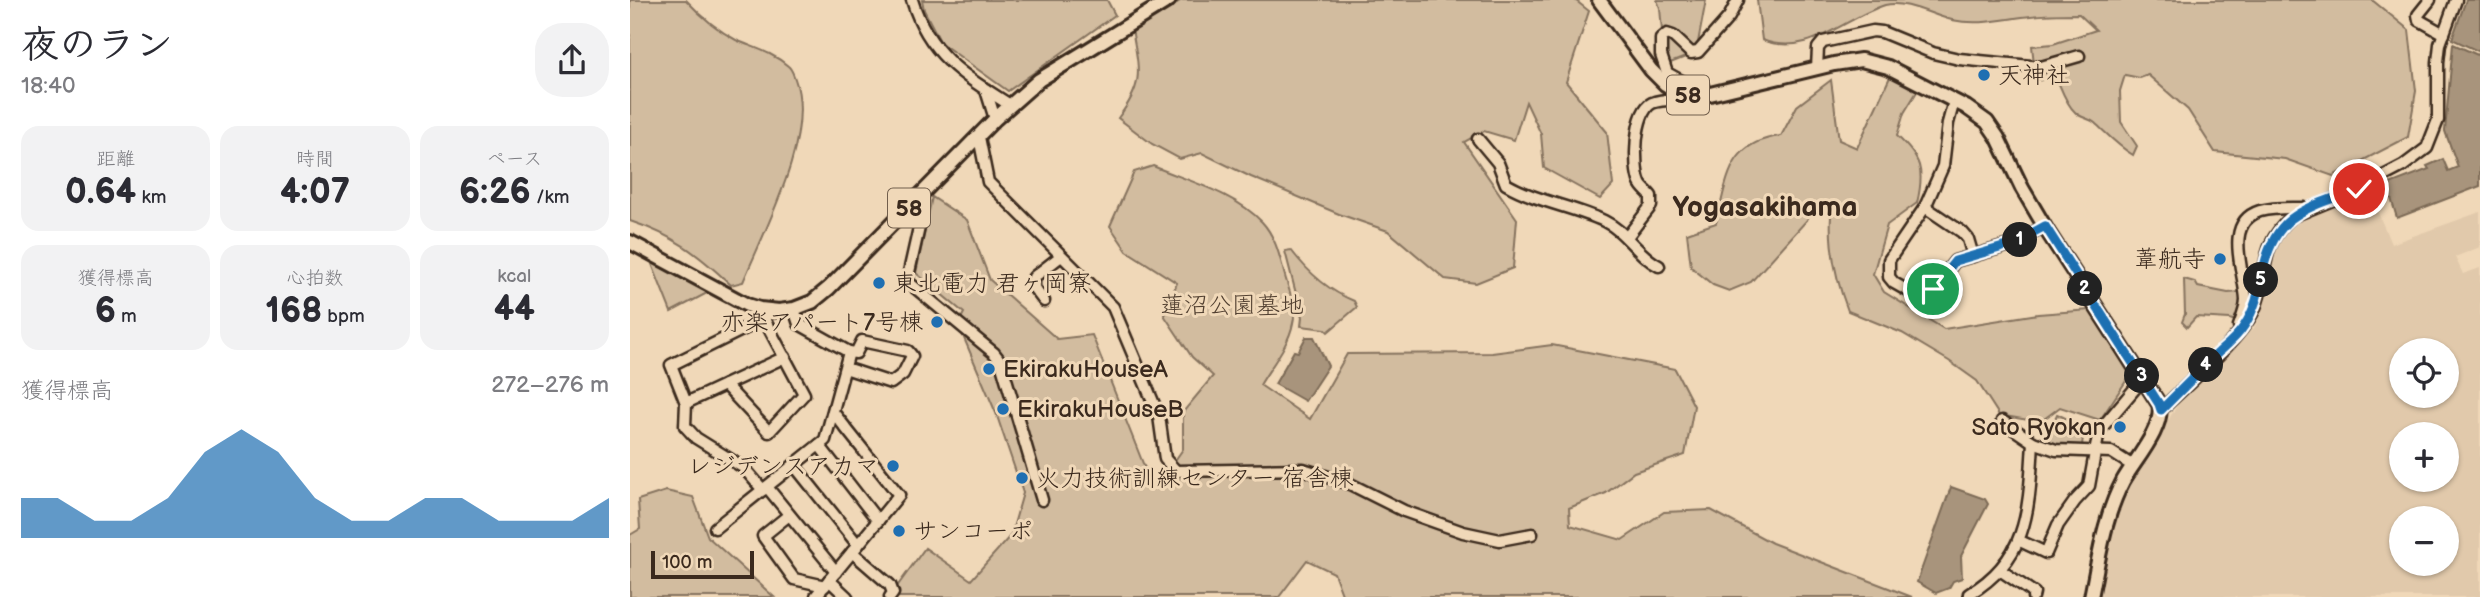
<!DOCTYPE html>
<html lang="ja">
<head>
<meta charset="utf-8">
<style>
	:root { --surface:#fff; --page:#f2f2f3; --text:#2b2b33; --muted:#7c7c81; --accent:#1f6fb2 }
	body { margin:0; font-family:"Balsamiq Sans","Klee One",sans-serif; background:var(--page); color:var(--text); height:100vh; display:flex; flex-direction:column; font-size:26px; white-space:nowrap }
	* { box-sizing:border-box; margin:0 }
	p { font-size:23px; color:var(--muted) }
	.icon { flex:none; width:38px; height:38px; fill:none; stroke:currentColor; stroke-width:2; stroke-linecap:round; stroke-linejoin:round }
	.map { position:relative; flex:1; overflow:hidden }
	.panel { display:flex; flex-direction:column; background:var(--surface); width:630px }
	.panel>* { flex:none }
	.controls { position:absolute; left:1759px; top:338px; display:grid; gap:14px }
	.controls a { display:grid; place-items:center; width:70px; height:70px; border-radius:50%; background:var(--surface); box-shadow:0 2px 5px #0004; font-size:35px }
	.scale { position:absolute; left:21px; bottom:18px; width:103px; box-sizing:border-box; padding-left:7px; border:4px solid #3b2a1e; border-top:0; font-size:19px; line-height:24px; white-space:nowrap; color:#3b2a1e; -webkit-text-stroke:5px #f0d8b8; paint-order:stroke }
	.pin { position:absolute; display:grid; place-items:center; width:60px; height:60px; color:#fff; margin:-30px; border:4px solid #fff; border-radius:50%; box-shadow:0 2px 7px #0007 }
	.km { position:absolute; width:35px; height:35px; margin:-18px; border-radius:50%; background:#222; color:#fff; font-size:19px; line-height:35px; text-align:center }
	.round { display:grid; place-items:center; flex:none; width:74px; height:74px; border-radius:28px; background:var(--page) }
	.head { display:flex; align-items:center; justify-content:space-between; height:119px; padding:0 21px }
	h1 { font-size:38px; font-weight:800; line-height:52px }
	.figures { display:grid; grid-template-columns:repeat(3,1fr); gap:10px; height:119px; padding:7px 21px }
	.figures div { display:grid; align-content:center; border-radius:18px; background:var(--page); text-align:center }
	.figures b { font-size:35px; font-weight:800 }
	.figures small { font-size:19px; font-weight:400 }
	.figures p { font-size:19px }
	.chart { height:196px; padding:14px 21px }
	.chart p { display:flex; justify-content:space-between }
	.chart svg { width:100%; height:126px; margin-top:7px; fill:var(--accent); opacity:.7 }
	main { display:flex; flex:1; min-height:0 }
	.map>svg:first-child { display:block }
</style>
</head>
<body>
<main>
<section class="panel">
<div class="head"><div><h1>夜のラン</h1><p>18:40</p></div><a class="round"><svg class="icon" aria-label="share" viewBox="0 0 24 24"><path d="M12 15V3M7 8l5-5 5 5M5 13v7h14v-7"/></svg></a></div>
<div class="figures">
<div><p>距離</p><b>0.64<small> km</small></b></div>
<div><p>時間</p><b>4:07</b></div>
<div><p>ペース</p><b>6:26<small> /km</small></b></div>
</div>
<div class="figures">
<div><p>獲得標高</p><b>6<small> m</small></b></div>
<div><p>心拍数</p><b>168<small> bpm</small></b></div>
<div><p>kcal</p><b>44</b></div>
</div>
<div class="chart"><p><span>獲得標高</span>272–276 m</p>
<svg viewBox="0 0 160 44" preserveAspectRatio="none"><path d="M0 44V30L10 30L20 38L30 38L40 30L50 14L60 6L70 14L80 30L90 38L100 38L110 30L120 30L130 38L140 38L150 38L160 30V44z"/></svg>
</div>
</section>
<div class="map">
<svg width="1850" height="597" viewBox="0 0 1850 597">
	<rect width="100%" height="100%" fill="#f0d8b8"/>
	<filter id="ink" filterUnits="userSpaceOnUse"><feTurbulence type="fractalNoise" baseFrequency=".0143" numOctaves="2"/><feDisplacementMap in="SourceGraphic" scale="14" xChannelSelector="R" yChannelSelector="G"/><feConvolveMatrix kernelMatrix="1 2 1 2 8 2 1 2 1" color-interpolation-filters="sRGB"/></filter>
	<g filter="url(#ink)">
		<path fill="#e1c9ab" fill-rule="evenodd" d="M1738,188L1761,244L1850,212V247L1825,257L1833,274L1850,268V597H1467L1486,511L1498,483L1549,403L1624,328L1629,318L1644,250L1654,230L1664,219ZM1771,350H1816V396H1771ZM1771,434H1816V480H1771ZM1771,518H1816V564H1771Z"/>
		<g fill="#d2bc9f" stroke="#86735e" stroke-width="2">
			<path d="M0,0H56C70,15 87,30 106,40C124,48 142,52 158,66C162,69 163,74 165,79C186,135 135,229 113,282L101,285C67,253 45,236 0,221Z"/>
			<polygon points="292,0 477,0 485,15 378,91 311,43 294,10"/>
			<path d="M552,0H945L959,11L936,82L977,132L983,185L970,199L914,168L911,134L896,102L884,140L854,131L834,142L887,219L883,268L846,283L815,279L758,231L709,214L621,177L572,153L550,159L522,144L488,118C515,83 509,70 502,29Z"/>
			<polygon points="1027,0 1076,0 1066,53 1035,65 1030,8"/>
			<path d="M1127,0H1742L1779,30L1786,91L1778,137L1703,176L1655,159L1585,152L1558,110L1518,75L1510,78L1495,75L1490,91L1491,122L1507,146L1503,155C1488,146 1477,134 1465,123C1459,118 1450,118 1445,112C1436,104 1431,88 1426,77L1406,81L1402,46L1423,44L1466,30L1449,14C1433,14 1417,14 1401,16C1373,19 1349,26 1322,20C1301,15 1277,0 1255,5C1212,19 1179,58 1132,40Z"/>
			<path d="M1260,77L1291,85L1274,113L1267,136C1291,158 1295,170 1287,203L1257,225L1243,274L1254,292L1314,329L1408,314L1460,310L1500,375L1470,420L1430,407L1410,422L1369,415L1347,381L1319,361L1272,333L1218,311C1206,280 1199,249 1201,216L1185,203L1177,220L1121,282L1099,291L1083,285L1061,267L1057,233L1086,223C1098,180 1097,142 1151,136L1167,106L1201,80L1209,140L1227,148Z"/>
			<path d="M523,166C558,181 605,193 632,222C646,237 650,258 655,276C659,291 667,308 663,323C659,345 641,366 630,385L680,419L717,354L862,353L922,345L1045,369L1064,406L1055,455L1004,472L976,493L939,508L940,525L992,540L1034,512L1081,510L1142,543L1282,597H713L704,573L677,560L649,597H265L266,588L295,548L341,580L381,535L393,493L366,413L328,324L334,313L286,273L302,197L337,220L360,280L427,339L462,335L518,476L527,486L553,449V412L583,376L562,357L534,315L547,283L497,251L480,226L504,172Z"/>
			<path d="M661,250C677,271 699,291 724,301L727,307L698,332L695,329L671,326L672,317L655,251Z"/>
			<polygon points="25,263 81,291 41,312 22,264"/>
			<polygon points="1554,279 1565,282 1568,287 1598,293 1611,292 1613,301 1607,322 1600,319 1566,317 1557,327 1552,322 1555,314"/>
			<polygon points="1427,414 1446,423 1443,433 1453,436 1452,446 1431,447 1415,443"/>
			<polygon points="36,491 63,497 78,537 144,597 0,597 0,535 10,529 8,500"/>
		</g>
		<g fill="#a8947c" stroke="#7c6a56" stroke-width="2">
			<polygon points="1836,0 1850,0 1850,52 1822,39"/>
			<polygon points="1823,44 1850,56 1850,186 1767,218 1757,185 1799,169 1797,166 1813,159 1818,171 1828,167 1815,131"/>
			<polygon points="676,337 684,337 698,366 675,401 645,384 664,351 668,352"/>
			<polygon points="1321,487 1355,499 1358,504 1331,556 1332,578 1323,581 1319,588 1306,593 1287,582"/>
		</g>
		<g fill="none" stroke-linecap="round" stroke-linejoin="round">
			<defs>
				<g id="minor">
					<path d="M282,0C299,55 334,76 380,105"/>
					<polyline points="1800,0 1788,15 1789,20 1814,34"/>
					<polyline points="1187,68 1188,48 1193,42 1243,31 1252,32 1303,53 1329,59 1411,67 1449,56"/>
					<polyline points="356,90 365,119"/>
					<polyline points="1074,95 1073,86 1057,84 1037,73 1031,55 1031,39 1037,34 1043,36 1061,53 1068,52 1099,17 1108,0"/>
					<polyline points="1324,101 1318,123 1313,166 1295,207 1259,260 1259,277 1264,283 1287,296 1295,295 1303,289 1325,261 1380,245 1415,226"/>
					<polyline points="349,137 358,182 483,307 529,416 535,459 546,471 673,469 720,484 774,511 833,532 870,540 902,534"/>
					<path d="M848,139L868,163L876,184C907,202 942,206 974,221C997,232 1007,255 1029,266"/>
					<polyline points="289,199 290,223 277,281 364,353 371,362 412,500"/>
					<polyline points="1295,207 1332,232 1338,239 1343,256"/>
					<path d="M997,237L1021,206V196C1018,192 1012,188 1010,183C1003,167 1004,112 1022,103C1031,99 1046,100 1056,99L1059,95"/>
					<polyline points="414,301 404,288 404,277 431,256"/>
					<polyline points="141,311 134,319 41,365 56,403 155,357"/>
					<path d="M1609,326C1612,318 1616,308 1616,300C1615,273 1592,223 1630,211C1644,207 1660,208 1674,208"/>
					<polyline points="215,368 261,383 273,374 282,356 278,351 232,341 226,353 219,352"/>
					<polyline points="95,385 139,432 174,394 134,319"/>
					<polyline points="56,403 55,426 66,438 114,468 133,490"/>
					<path d="M1531,410C1556,385 1610,340 1624,310C1640,275 1626,247 1663,216L1729,189L1773,166L1797,148L1808,120V62L1810,44L1826,0"/>
					<polyline points="1372,421 1403,442 1426,450 1481,452 1503,466"/>
					<polyline points="189,445 248,521"/>
					<polyline points="164,465 228,545"/>
					<polyline points="137,487 206,572"/>
					<polyline points="159,515 133,536 164,579 195,586"/>
					<polyline points="85,528 195,440 219,352 169,324 164,309"/>
					<polyline points="1390,541 1416,553 1428,525 1445,501 1459,486 1469,431 1513,379"/>
					<polyline points="222,552 260,585 263,593 260,597"/>
					<polyline points="1370,570 1404,593 1403,597"/>
					<polyline points="199,580 217,597"/>
					<polyline points="186,596 269,495 203,412"/>
					<path d="M1340,597L1339,594C1400,558 1399,506 1403,442"/>
				</g>
				<g id="major">
					<path d="M969,0L1021,70L1035,84L1051,94H1080L1204,64L1231,60L1258,67L1336,107L1357,122L1368,138L1392,188L1419,234L1529,404C1535,427 1504,461 1493,481C1474,517 1469,558 1461,597"/>
					<polyline points="0,242 117,305 130,309 149,311 164,309 182,302 199,288 365,119 409,80 539,0"/>
				</g>
			</defs>
			<use href="#minor" stroke="#3b2a1e" stroke-width="15"/>
			<use href="#major" stroke="#3b2a1e" stroke-width="18"/>
			<use href="#minor" stroke="#f0d8b8" stroke-width="10"/>
			<use href="#major" stroke="#f0d8b8" stroke-width="12"/>
		</g>
	</g>
	<g fill="none" stroke-linecap="round" stroke-linejoin="round" filter="url(#ink)">
		<defs>
			<path id="route" d="M1303,289L1325,261L1380,245L1415,226L1529,404L1531,410C1550,391 1569,372 1588,353C1597,345 1608,336 1614,326C1626,308 1629,290 1633,270C1646,211 1679,208 1729,189"/>
		</defs>
		<use href="#route" stroke="#fff" stroke-width="14"/>
		<use href="#route" stroke="#1f6fb2" stroke-width="9"/>
	</g>
	<g fill="#1f6fb2" stroke="#f0d8b8" stroke-width="2.5">
		<circle cx="1354" cy="75" r="7"/>
		<circle cx="1590" cy="259" r="7"/>
		<circle cx="249" cy="283" r="7"/>
		<circle cx="307" cy="322" r="7"/>
		<circle cx="359" cy="369" r="7"/>
		<circle cx="373" cy="409" r="7"/>
		<circle cx="1490" cy="427" r="7"/>
		<circle cx="263" cy="466" r="7"/>
		<circle cx="392" cy="478" r="7"/>
		<circle cx="269" cy="531" r="7"/>
	</g>
	<g text-anchor="middle" stroke-width="6" stroke-linejoin="round" paint-order="stroke">
		<g fill="#f0d8b8" stroke="#715e4c" stroke-width="2">
			<rect x="1037" y="75.5" width="42" height="39" rx="5"/>
			<rect x="258" y="188.5" width="42" height="39" rx="5"/>
		</g>
		<g font-size="23" font-weight="bold" fill="#3b2a1e">
			<text x="1058" y="103">58</text>
			<text x="279" y="216">58</text>
		</g>
		<g font-size="24" fill="#3b2a1e" stroke="#f0d8b8" text-anchor="start">
			<text x="1368" y="83">天神社</text>
			<text x="1576" y="267" text-anchor="end">葦航寺</text>
			<text x="263" y="291">東北電力 君ヶ岡寮</text>
			<text x="293" y="330" text-anchor="end">亦楽アパート7号棟</text>
			<text x="373" y="377">EkirakuHouseA</text>
			<text x="387" y="417">EkirakuHouseB</text>
			<text x="1476" y="435" text-anchor="end">Sato Ryokan</text>
			<text x="249" y="474" text-anchor="end">レジデンスアカマ</text>
			<text x="406" y="486">火力技術訓練センター 宿舎棟</text>
			<text x="283" y="539">サンコーポ</text>
		</g>
		<g font-size="24" fill="#524031" stroke="#f0d8b8">
			<text x="602" y="313">蓮沼公園墓地</text>
		</g>
		<g font-size="28" font-weight="bold" fill="#3b2a1e" stroke="#f0d8b8">
			<text x="1135" y="216">Yogasakihama</text>
		</g>
	</g>
</svg>
<div class="controls">
<a><svg class="icon" aria-label="locate" viewBox="0 0 24 24"><circle cx="12" cy="12" r="6"/><path d="M12 2v4M12 18v4M2 12h4M18 12h4"/></svg></a>
<a>+</a>
<a>−</a>
</div>
<div class="scale">100 m</div>
<div class="pin" style="left:1303px;top:289px;background:#1e9e55"><svg class="icon" aria-label="arrive" viewBox="0 0 24 24"><path d="M6 21V4h12l-3 4 3 4H6"/></svg></div>
<div class="pin" style="left:1729px;top:189px;background:#d93025"><svg class="icon" aria-label="check" viewBox="0 0 24 24"><path d="M5 12l5 5 9-10"/></svg></div>
<b class="km" style="left:1390px;top:240px">1</b>
<b class="km" style="left:1455px;top:289px">2</b>
<b class="km" style="left:1512px;top:376px">3</b>
<b class="km" style="left:1576px;top:365px">4</b>
<b class="km" style="left:1631px;top:280px">5</b>
</div>
</main>
</body>
</html>
